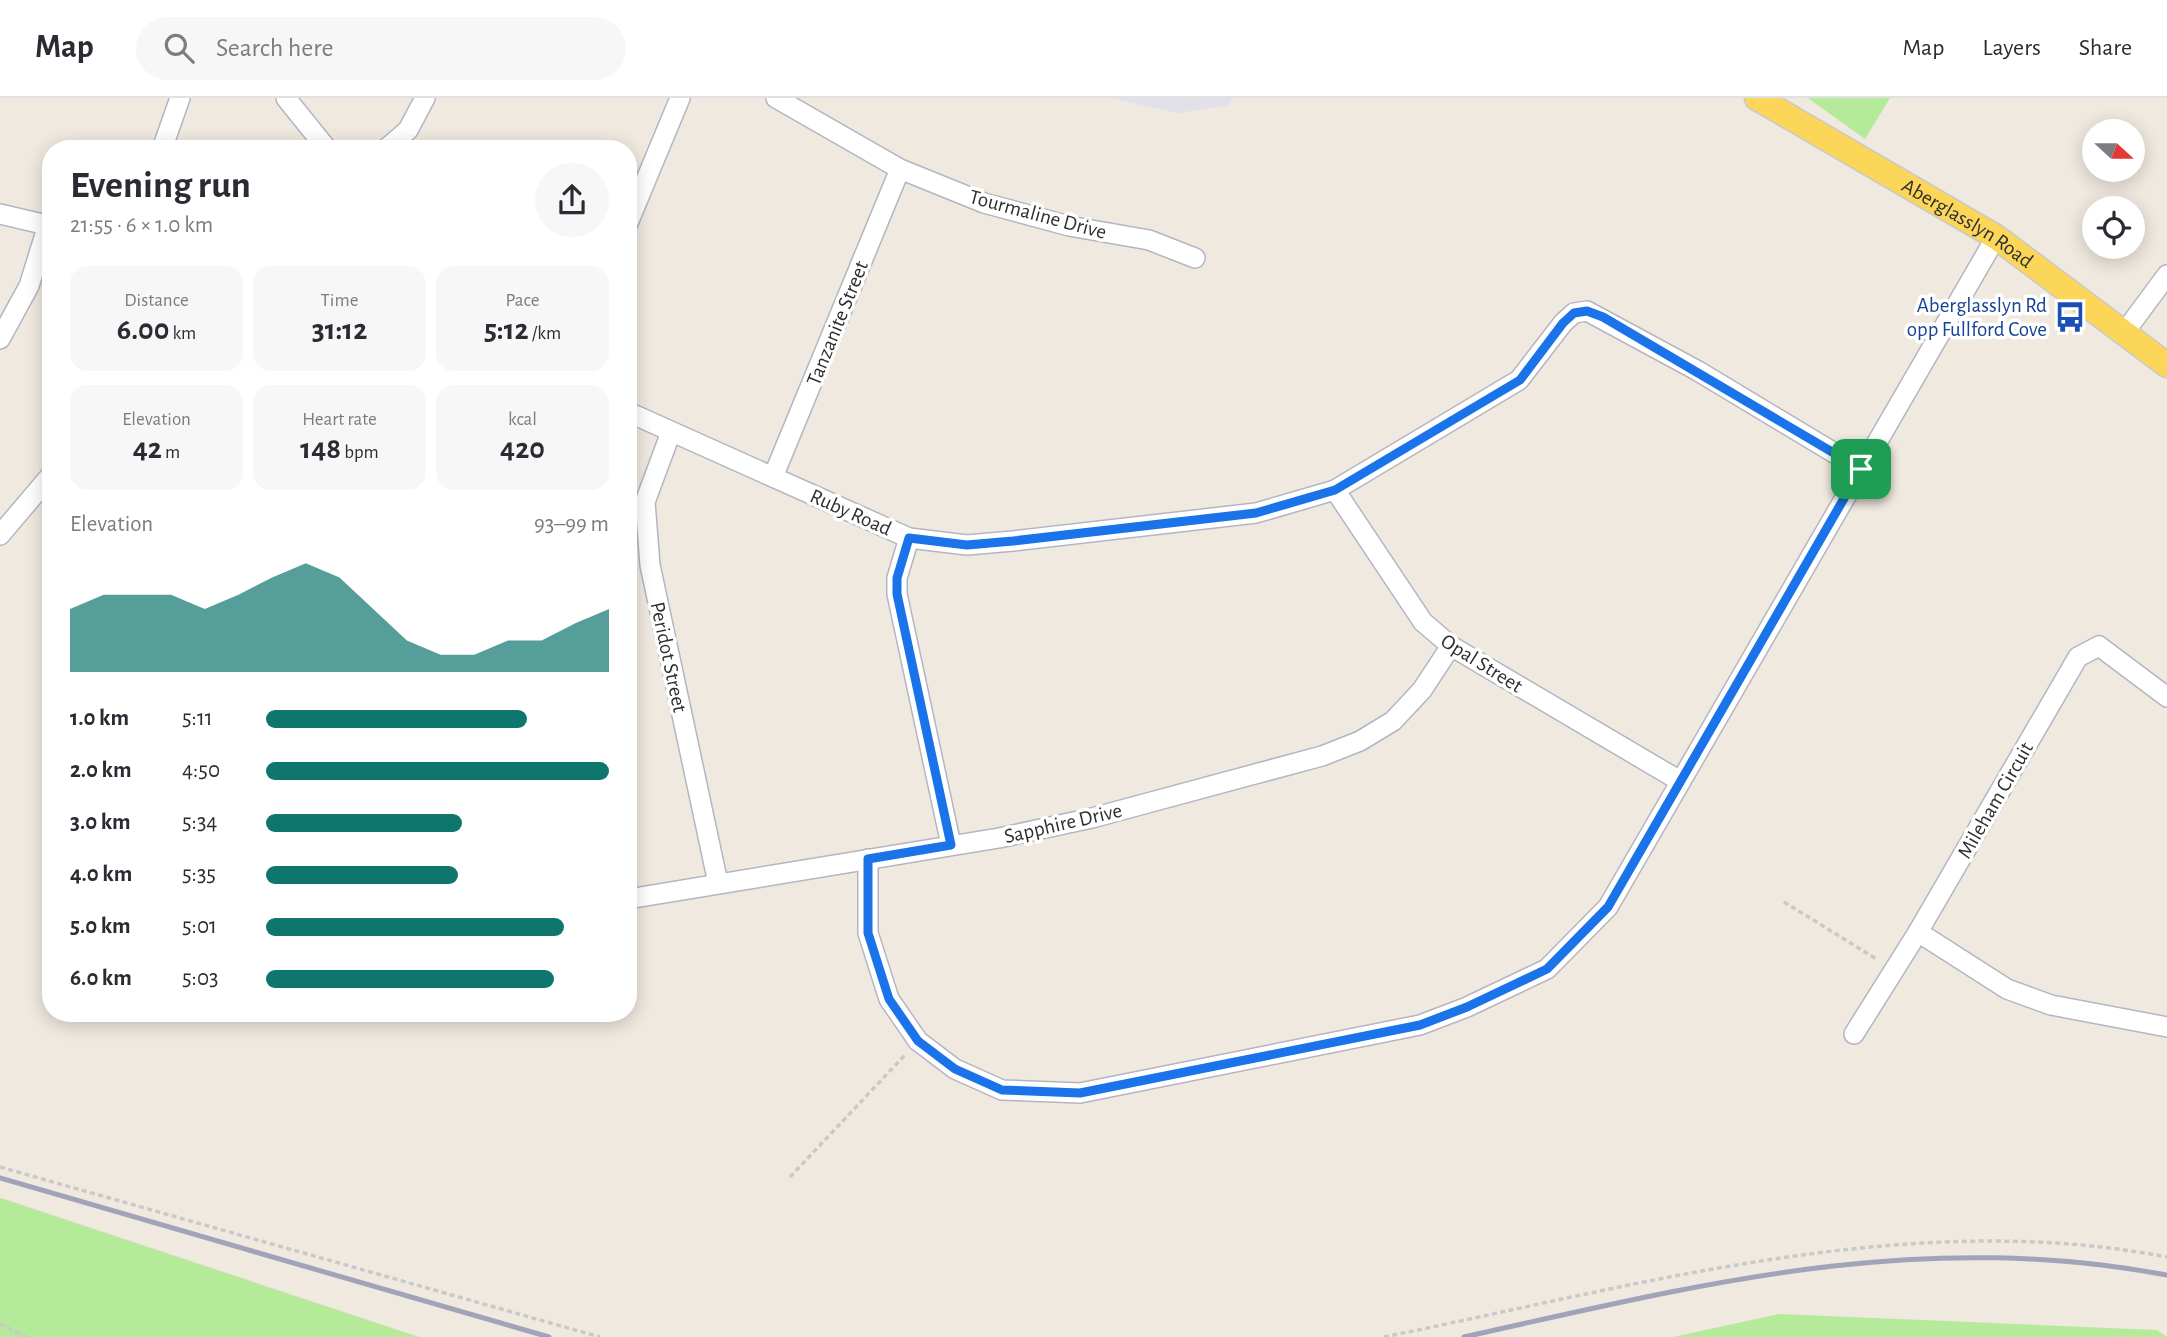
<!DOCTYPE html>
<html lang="en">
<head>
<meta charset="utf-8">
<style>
	:root { --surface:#fff; --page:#f7f7f7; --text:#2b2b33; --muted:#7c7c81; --line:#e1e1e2; --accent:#0f766e }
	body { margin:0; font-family:"Alegreya Sans",sans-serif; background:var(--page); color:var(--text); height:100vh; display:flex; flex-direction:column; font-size:26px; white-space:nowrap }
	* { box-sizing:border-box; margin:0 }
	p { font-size:23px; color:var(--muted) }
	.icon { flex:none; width:38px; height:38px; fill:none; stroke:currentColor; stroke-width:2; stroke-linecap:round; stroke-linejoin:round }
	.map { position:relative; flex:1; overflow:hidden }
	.drawer { position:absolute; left:42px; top:42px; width:595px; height:882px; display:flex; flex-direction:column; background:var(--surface); border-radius:28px; box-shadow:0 4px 18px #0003 }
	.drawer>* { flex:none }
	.needle { width:46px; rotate:111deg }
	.fabs { position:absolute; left:2082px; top:21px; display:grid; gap:14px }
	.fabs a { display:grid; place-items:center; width:63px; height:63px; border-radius:50%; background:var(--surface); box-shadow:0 4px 18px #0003; font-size:35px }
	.pin { position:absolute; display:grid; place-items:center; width:60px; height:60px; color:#fff; margin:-30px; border-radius:14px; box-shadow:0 4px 10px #0006 }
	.round { display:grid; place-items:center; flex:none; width:74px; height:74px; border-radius:37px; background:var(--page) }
	.summary { display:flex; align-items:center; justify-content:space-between; height:119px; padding:0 28px }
	h1 { font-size:38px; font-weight:600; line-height:52px }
	.metrics { display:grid; grid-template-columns:repeat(3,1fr); gap:10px; height:119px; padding:7px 28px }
	.metrics div { display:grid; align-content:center; border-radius:18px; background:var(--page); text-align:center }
	.metrics b { font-size:30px; font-weight:600 }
	.metrics small { font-size:19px; font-weight:400 }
	.metrics p { font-size:19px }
	.chart { height:196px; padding:14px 28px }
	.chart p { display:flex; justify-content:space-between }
	.chart svg { width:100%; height:126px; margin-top:7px; fill:var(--accent); opacity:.7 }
	ul { padding:0 28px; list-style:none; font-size:23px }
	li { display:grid; grid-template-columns:112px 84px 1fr; align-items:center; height:52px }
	li i { height:18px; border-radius:9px; background:var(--accent) }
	header { display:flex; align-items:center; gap:42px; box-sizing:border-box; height:98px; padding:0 35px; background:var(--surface); border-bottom:2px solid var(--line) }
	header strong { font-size:33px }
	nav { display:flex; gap:38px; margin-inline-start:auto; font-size:24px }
	.search { width:490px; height:63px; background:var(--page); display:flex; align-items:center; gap:18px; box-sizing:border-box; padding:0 24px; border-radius:38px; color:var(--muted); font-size:26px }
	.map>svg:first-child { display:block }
</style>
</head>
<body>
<header>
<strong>Map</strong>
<div class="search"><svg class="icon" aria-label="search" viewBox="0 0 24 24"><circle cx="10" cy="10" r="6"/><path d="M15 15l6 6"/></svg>Search here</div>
<nav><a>Map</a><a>Layers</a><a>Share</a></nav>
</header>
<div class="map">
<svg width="2167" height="1239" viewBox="0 0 2167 1239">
	<rect width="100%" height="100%" fill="#f0e9e0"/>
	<polygon fill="#e2e0e8" points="1110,0 1233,0 1229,7 1178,15"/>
	<g fill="#b4ea99">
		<polygon points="1808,0 1890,0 1865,41"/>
		<polygon points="0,1100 1,1100 419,1239 0,1239"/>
		<polygon points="1779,1216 2157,1232 2167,1239 1673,1239"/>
	</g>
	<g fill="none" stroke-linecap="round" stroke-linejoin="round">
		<defs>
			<g id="minor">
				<polyline points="286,0 327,51"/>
				<polyline points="776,0 900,71 984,105 1069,128 1149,142 1195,160"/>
				<polyline points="162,51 180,0"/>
				<polyline points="386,51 408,32 425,0"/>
				<polyline points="0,116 51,128"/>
				<polyline points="628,125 680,0"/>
				<polyline points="2124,235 2167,177"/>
				<polyline points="0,241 29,188 48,127"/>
				<polyline points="628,314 909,440 967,447 1013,443 1256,415 1335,392 1519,282 1563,225 1574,215 1587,213 1698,273 1861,371"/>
				<polyline points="671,334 645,404 650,467 718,785"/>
				<polyline points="773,379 900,71"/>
				<polyline points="1335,392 1423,524 1451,548 1680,683"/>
				<polyline points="0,437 51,377"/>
				<polyline points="909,440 897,480 897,496 951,747"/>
				<polyline points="868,761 868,835 889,901 918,943 955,971 1002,992 1080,995 1420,927 1467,909 1547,871 1608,809 1996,139"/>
				<polyline points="628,801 999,740 1092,720 1322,658 1360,643 1393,623 1422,592 1451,548"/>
				<polyline points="1918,834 2007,891 2051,907 2167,929"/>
				<polyline points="1854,936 1918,834 2078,559 2099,548 2167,599"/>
			</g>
			<g id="major">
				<path id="s1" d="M1757,0L1996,139L2167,267"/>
			</g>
		</defs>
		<use href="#minor" stroke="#b3b6c2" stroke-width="22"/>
		<use href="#major" stroke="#c9c9c9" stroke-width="27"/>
		<g stroke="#c9c9c9" stroke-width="3.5" stroke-dasharray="5 3.5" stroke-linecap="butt">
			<polyline points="1784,804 1878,862"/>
			<polyline points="0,1069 600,1239"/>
			<polyline points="790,1079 905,957"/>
			<polyline points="0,1226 26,1239"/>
			<path d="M1384,1239C1636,1188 1909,1109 2167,1159"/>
		</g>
		<use href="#minor" stroke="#fff" stroke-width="19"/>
		<use href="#major" stroke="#fcd659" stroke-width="24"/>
		<g stroke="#a1a4b9" stroke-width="5">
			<polyline points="0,1080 549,1239"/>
			<path d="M1464,1239C1706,1185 1917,1131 2167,1177"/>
		</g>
	</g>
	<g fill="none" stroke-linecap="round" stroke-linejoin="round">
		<defs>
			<polygon id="route" points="1587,213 1603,219 1861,371 1608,809 1547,871 1467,909 1420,927 1080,995 1002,992 955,971 918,943 889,901 868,835 868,761 951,747 897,496 897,480 909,440 967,447 1013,443 1256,415 1335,392 1520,282 1563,225 1574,215"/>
		</defs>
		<use href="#route" stroke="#fff" stroke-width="14"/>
		<use href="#route" stroke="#1a73e8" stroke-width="9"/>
	</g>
	<defs>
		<symbol id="bus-bare" viewBox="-9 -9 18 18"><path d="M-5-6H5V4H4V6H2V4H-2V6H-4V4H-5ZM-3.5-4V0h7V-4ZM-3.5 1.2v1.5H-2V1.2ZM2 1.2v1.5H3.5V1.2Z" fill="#1a4fb4" stroke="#fff" stroke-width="2.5" paint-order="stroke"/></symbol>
	</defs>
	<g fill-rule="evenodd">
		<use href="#bus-bare" x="2048" y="197" width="44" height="44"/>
	</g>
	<g text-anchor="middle" stroke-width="7" stroke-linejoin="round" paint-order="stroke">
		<g font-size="21" fill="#2e2e2e" stroke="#fff">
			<text transform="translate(1038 116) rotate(15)" y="7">Tourmaline Drive</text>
			<text dy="7" stroke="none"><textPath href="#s1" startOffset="245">Aberglasslyn Road</textPath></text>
			<text transform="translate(837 225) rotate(-68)" y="7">Tanzanite Street</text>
			<text transform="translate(851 414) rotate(24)" y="7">Ruby Road</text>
			<text transform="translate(669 559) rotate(78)" y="7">Peridot Street</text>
			<text transform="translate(1482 565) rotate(32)" y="7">Opal Street</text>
			<text transform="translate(1995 702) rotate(-60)" y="7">Mileham Circuit</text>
			<text transform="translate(1063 725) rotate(-13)" y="7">Sapphire Drive</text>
		</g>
		<g font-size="21" fill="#164399" stroke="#fff" text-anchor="end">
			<text x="2047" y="214">Aberglasslyn Rd<tspan x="2047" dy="24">opp Fullford Cove</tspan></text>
		</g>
	</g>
</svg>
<div class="fabs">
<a><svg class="needle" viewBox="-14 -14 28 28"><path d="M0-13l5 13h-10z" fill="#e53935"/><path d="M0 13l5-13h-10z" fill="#7c7c81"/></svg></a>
<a><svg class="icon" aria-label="locate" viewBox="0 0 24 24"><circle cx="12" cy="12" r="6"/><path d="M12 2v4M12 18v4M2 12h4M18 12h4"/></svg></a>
</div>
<div class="pin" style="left:1861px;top:371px;background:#1e9e55"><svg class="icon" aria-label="arrive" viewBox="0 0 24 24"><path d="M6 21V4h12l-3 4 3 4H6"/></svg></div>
<section class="drawer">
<div class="summary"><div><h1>Evening run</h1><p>21:55 · 6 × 1.0 km</p></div><a class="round"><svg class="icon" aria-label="share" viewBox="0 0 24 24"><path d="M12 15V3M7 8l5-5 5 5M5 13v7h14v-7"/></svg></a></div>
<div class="metrics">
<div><p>Distance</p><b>6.00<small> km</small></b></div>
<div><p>Time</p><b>31:12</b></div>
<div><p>Pace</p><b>5:12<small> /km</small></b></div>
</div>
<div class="metrics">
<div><p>Elevation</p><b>42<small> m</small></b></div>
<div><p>Heart rate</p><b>148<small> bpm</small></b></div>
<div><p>kcal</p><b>420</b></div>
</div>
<div class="chart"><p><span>Elevation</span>93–99 m</p>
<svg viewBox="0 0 160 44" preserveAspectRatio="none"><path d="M0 44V22L10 17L20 17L30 17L40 22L50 17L60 11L70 6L80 11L90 22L100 33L110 38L120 38L130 33L140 33L150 27L160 22V44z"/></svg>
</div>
<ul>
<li><b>1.0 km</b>5:11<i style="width:76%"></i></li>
<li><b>2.0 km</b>4:50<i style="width:100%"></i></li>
<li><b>3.0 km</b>5:34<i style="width:57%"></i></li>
<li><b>4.0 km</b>5:35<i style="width:56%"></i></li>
<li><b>5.0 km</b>5:01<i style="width:87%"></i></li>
<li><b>6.0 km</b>5:03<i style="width:84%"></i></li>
</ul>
</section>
</div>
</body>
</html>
